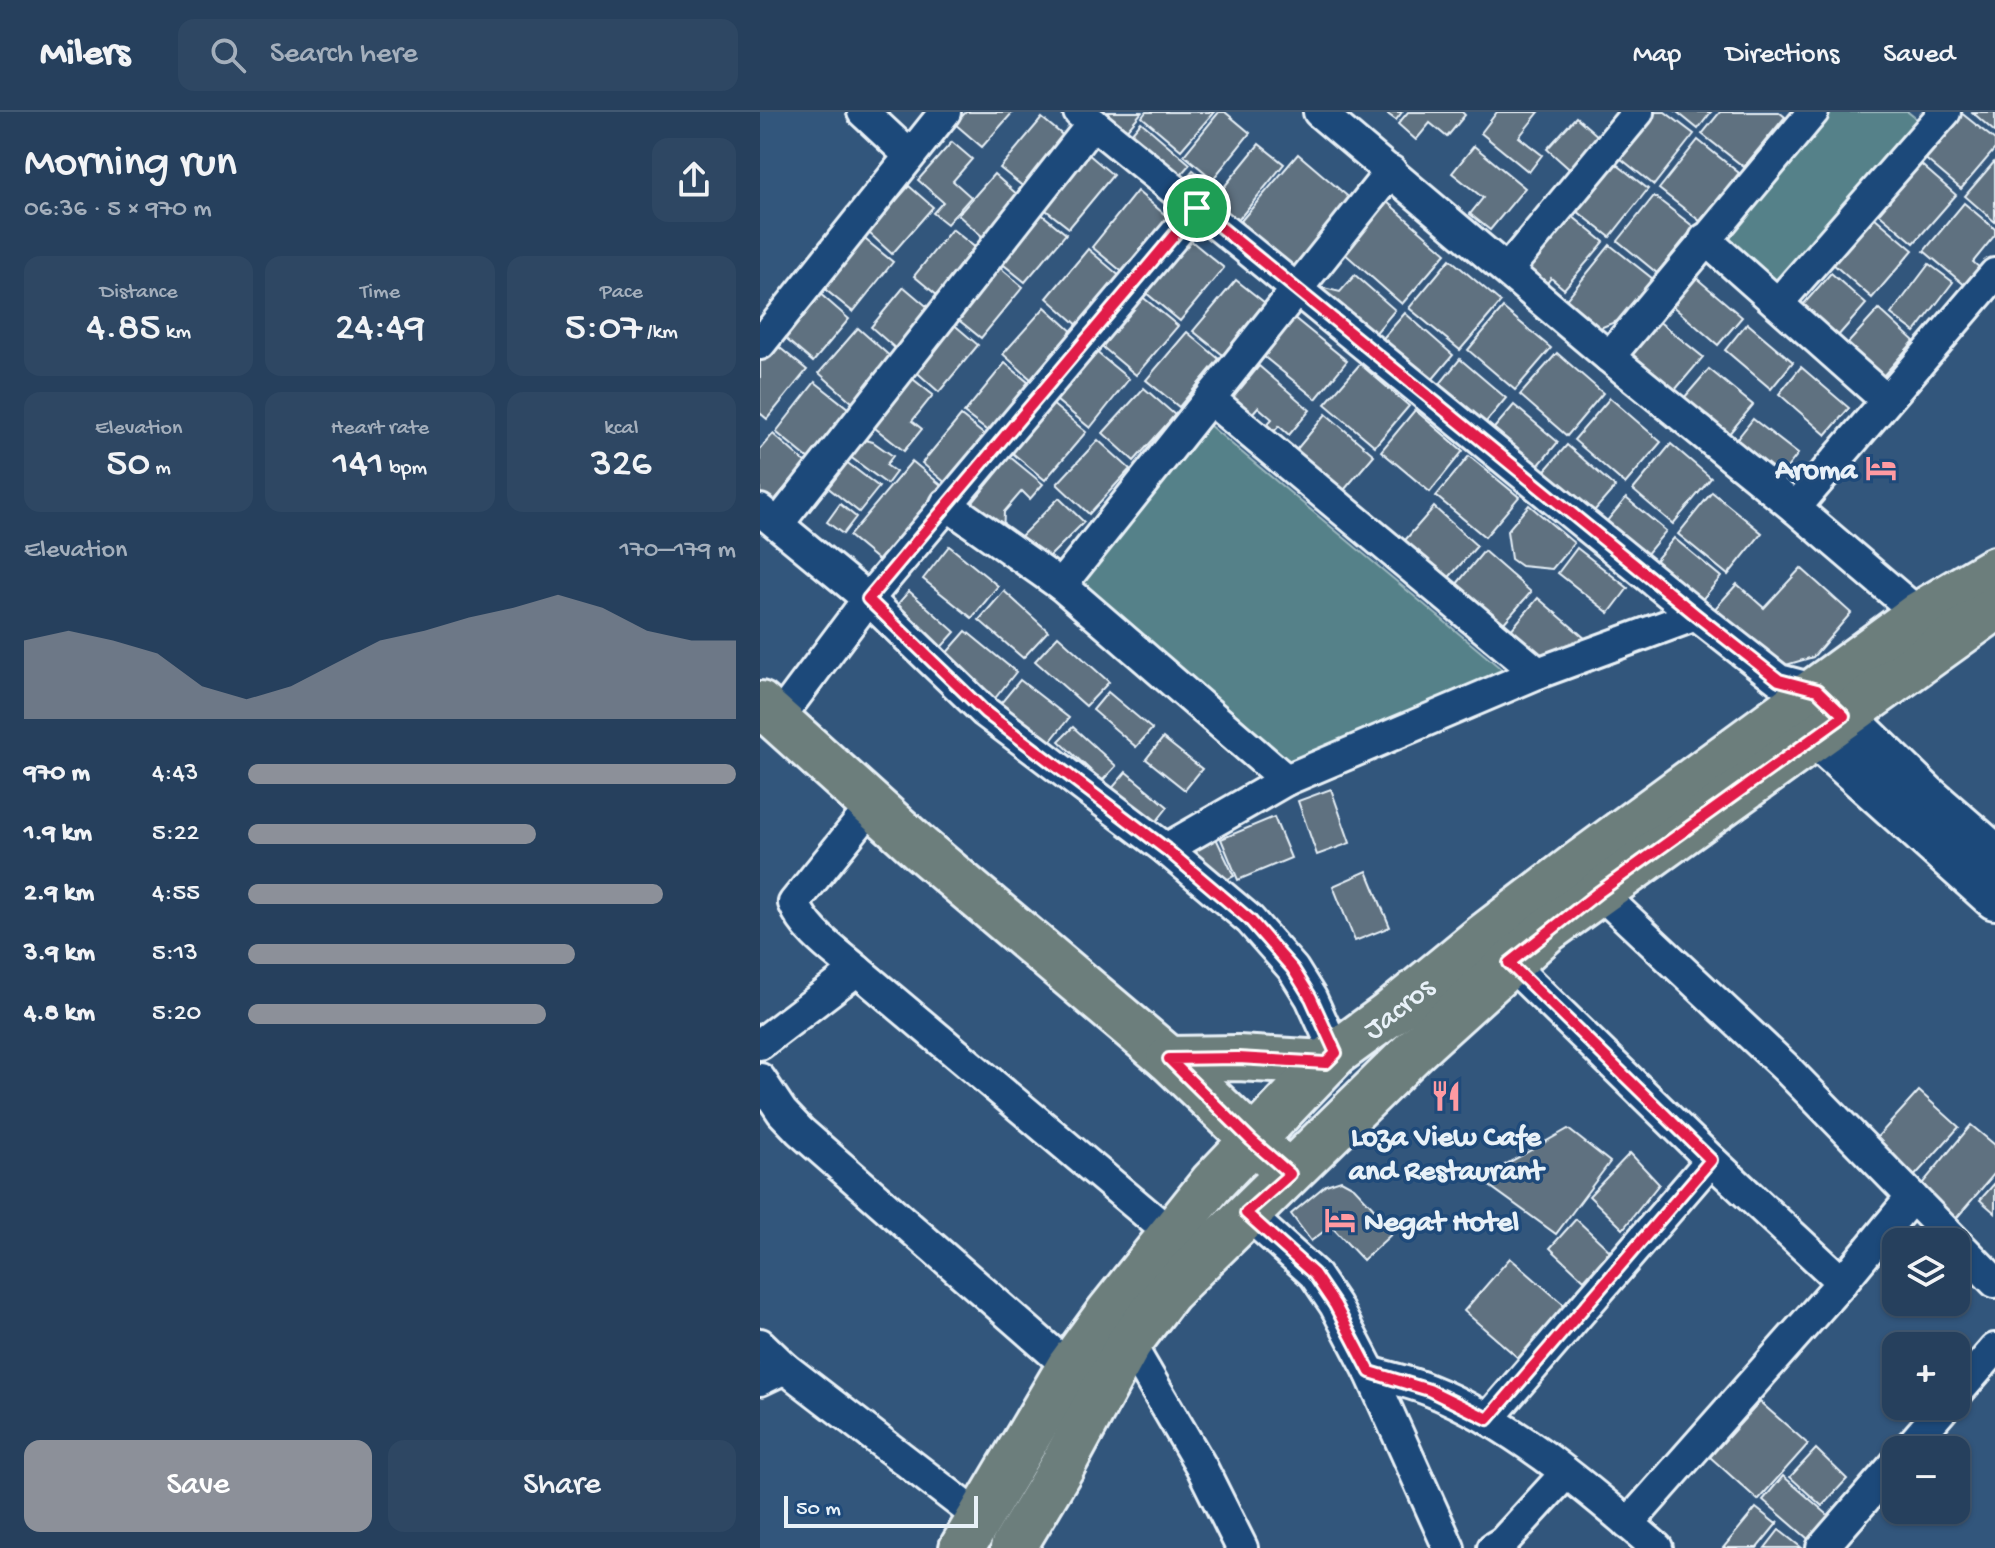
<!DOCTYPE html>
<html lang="en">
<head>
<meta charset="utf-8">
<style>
	:root { --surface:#26405d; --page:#2e4763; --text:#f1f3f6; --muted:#a4afbc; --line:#425972; --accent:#8c9099 }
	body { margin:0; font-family:"Gochi Hand",sans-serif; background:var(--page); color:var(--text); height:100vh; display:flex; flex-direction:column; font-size:30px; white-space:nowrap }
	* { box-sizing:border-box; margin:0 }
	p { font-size:26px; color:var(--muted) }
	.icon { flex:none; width:44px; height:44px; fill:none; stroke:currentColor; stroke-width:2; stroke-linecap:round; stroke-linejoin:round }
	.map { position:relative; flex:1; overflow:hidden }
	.sheet { display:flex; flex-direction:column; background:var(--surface); width:760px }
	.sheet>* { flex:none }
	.controls { position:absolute; left:1122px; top:1116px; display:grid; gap:16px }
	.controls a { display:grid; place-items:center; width:88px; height:88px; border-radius:16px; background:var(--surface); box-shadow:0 2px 6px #0004,0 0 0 2px var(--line); font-size:40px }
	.scale { position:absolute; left:24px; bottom:20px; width:194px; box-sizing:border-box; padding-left:8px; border:4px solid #e8f1f8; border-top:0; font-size:22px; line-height:28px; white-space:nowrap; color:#e8f1f8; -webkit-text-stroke:6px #1f4a7a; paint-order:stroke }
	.pin { position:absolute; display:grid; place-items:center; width:68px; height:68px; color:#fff; margin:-34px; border:4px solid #fff; border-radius:50%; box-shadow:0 2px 8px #0007 }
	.round { display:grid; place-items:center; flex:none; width:84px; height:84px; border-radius:16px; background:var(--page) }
	.overview { display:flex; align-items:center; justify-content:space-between; height:136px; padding:0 24px }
	h1 { font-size:44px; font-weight:600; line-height:60px }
	.metrics { display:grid; grid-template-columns:repeat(3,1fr); gap:12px; height:136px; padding:8px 24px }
	.metrics div { display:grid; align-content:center; border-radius:16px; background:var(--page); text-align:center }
	.metrics b { font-size:40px; font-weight:600 }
	.metrics small { font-size:22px; font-weight:400 }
	.metrics p { font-size:22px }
	.chart { height:224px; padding:16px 24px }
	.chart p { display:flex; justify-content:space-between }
	.chart svg { width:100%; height:144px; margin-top:8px; fill:var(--accent); opacity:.7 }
	.action { display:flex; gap:16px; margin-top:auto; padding:16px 24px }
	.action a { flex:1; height:92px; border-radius:16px; background:var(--accent); color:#fff; font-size:32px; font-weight:600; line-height:92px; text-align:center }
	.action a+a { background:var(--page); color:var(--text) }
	ul { padding:0 24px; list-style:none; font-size:26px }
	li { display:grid; grid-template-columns:128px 96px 1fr; align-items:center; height:60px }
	li i { height:20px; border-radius:10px; background:var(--accent) }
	header { display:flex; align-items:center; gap:48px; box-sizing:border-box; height:112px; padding:0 40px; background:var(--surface); border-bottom:2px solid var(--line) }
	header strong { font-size:38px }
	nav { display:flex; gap:44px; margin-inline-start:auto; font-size:28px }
	.search { width:560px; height:72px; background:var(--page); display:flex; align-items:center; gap:20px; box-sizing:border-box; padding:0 28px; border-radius:16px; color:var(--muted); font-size:30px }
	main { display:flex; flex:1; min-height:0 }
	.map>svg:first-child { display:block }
</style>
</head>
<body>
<header>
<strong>Milers</strong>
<div class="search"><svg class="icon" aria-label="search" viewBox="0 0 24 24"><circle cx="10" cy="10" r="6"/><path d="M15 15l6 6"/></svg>Search here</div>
<nav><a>Map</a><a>Directions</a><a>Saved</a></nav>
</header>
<main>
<section class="sheet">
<div class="overview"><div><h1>Morning run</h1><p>06:36 · 5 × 970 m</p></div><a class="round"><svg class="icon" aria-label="share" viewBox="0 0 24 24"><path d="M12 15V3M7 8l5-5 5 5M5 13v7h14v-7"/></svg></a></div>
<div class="metrics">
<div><p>Distance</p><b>4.85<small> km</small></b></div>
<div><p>Time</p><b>24:49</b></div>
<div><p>Pace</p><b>5:07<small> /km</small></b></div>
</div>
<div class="metrics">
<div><p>Elevation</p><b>50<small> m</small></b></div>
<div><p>Heart rate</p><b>141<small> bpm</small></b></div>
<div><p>kcal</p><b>326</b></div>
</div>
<div class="chart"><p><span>Elevation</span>170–179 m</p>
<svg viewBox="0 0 160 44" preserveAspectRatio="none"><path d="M0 44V20L10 17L20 20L30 24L40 34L50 38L60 34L70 27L80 20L90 17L100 13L110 10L120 6L130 10L140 17L150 20L160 20V44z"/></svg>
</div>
<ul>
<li><b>970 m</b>4:43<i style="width:100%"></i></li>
<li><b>1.9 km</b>5:22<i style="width:59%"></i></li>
<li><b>2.9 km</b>4:55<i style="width:85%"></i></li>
<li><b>3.9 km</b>5:13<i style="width:67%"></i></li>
<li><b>4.8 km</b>5:20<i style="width:61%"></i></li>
</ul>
<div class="action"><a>Save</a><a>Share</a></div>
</section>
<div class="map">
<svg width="1235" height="1436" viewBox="0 0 1235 1436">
	<rect width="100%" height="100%" fill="#32567c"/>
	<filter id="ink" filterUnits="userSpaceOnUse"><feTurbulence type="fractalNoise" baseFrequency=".0125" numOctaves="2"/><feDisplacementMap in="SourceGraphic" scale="16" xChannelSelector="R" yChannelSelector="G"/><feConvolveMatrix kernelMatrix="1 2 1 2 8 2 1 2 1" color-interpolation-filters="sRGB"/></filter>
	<g filter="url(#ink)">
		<g fill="#558189" stroke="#9eb9c0" stroke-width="2">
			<polygon points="1065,0 1148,0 1170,18 1025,196 953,137"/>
			<polygon points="449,313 751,565 536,663 312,475"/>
		</g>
		<g fill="#5e7180" stroke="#e8f1f8" stroke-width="2">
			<polygon points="206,0 253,0 222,35 195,12"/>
			<polygon points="330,0 382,0 360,26"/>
			<polygon points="386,0 454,0 421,38 382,5"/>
			<polygon points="459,0 465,0 490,21 453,67 424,43"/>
			<polygon points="625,0 642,0 636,8"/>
			<polygon points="648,0 702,0 705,3 687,25 670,11 656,28 638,12"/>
			<polygon points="737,0 779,0 759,25 782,43 769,60 721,21"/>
			<polygon points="896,0 905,0 934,22 894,73 860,46"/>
			<polygon points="917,0 951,0 938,17"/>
			<polygon points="960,0 1019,0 1025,5 984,55 942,22"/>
			<polygon points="1200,0 1235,28 1235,37 1201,77 1162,44"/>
			<polygon points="1212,0 1235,0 1235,20"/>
			<polygon points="816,5 846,31 816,63 787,37"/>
			<polygon points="282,6 306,26 265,76 240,56"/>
			<polygon points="381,10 430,52 414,70 366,28"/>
			<polygon points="938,28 979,61 940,109 899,77"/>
			<polygon points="192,30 212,47 193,69 211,85 187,112 173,101 183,90 158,68"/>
			<polygon points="499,32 524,52 471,117 419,75 433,58 460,80"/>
			<polygon points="714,34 765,76 730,118 710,102 723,86 692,61"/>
			<polygon points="327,41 353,63 309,116 282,95"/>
			<polygon points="538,42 592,88 529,162 475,116"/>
			<polygon points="1157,49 1196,83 1154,131 1115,98"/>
			<polygon points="1235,49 1235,110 1205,84"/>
			<polygon points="855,51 888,77 850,125 817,99"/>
			<polygon points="234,62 259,84 223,125 198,103"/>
			<polygon points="149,74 173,95 132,142 108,120"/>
			<polygon points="377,79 410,107 365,162 332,135"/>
			<polygon points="894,84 934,115 897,161 858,129"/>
			<polygon points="627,90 686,141 642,192 583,140"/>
			<polygon points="1204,91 1235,117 1235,123 1213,150 1221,157 1206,174 1164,139"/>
			<polygon points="279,100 306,122 265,170 239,149"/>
			<polygon points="812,104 844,130 804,177 791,166 784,175 765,160"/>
			<polygon points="1114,105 1153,138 1112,186 1073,152"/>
			<polygon points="192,117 217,137 178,184 154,164"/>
			<polygon points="101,124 133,150 93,200 61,174"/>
			<polygon points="429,127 464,156 420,209 385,180"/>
			<polygon points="850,133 893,167 860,208 830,220 800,195"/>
			<polygon points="328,137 362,166 320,215 287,186"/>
			<polygon points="690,147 741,190 700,238 649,196"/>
			<polygon points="1169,152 1193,170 1155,220 1131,202"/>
			<polygon points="238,154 263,175 221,226 195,205"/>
			<polygon points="1071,161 1106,192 1070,233 1035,202"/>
			<polygon points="595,163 635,198 609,229 554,182 560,175 580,180"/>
			<polygon points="934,164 982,205 958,233 910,192"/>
			<polygon points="476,168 505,191 463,243 433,219"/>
			<polygon points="144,175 170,197 136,237 111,215"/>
			<polygon points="58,180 89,207 53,250 21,223"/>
			<polygon points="380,183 418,214 376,263 339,232"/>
			<polygon points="285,195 315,222 273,269 243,242"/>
			<polygon points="743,196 791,236 755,278 708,238"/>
			<polygon points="1119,197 1154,229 1116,272 1080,240"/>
			<polygon points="645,201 693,243 667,274 618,232"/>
			<polygon points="533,205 587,249 556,287 502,243"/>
			<polygon points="897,208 943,245 915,278 870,242"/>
			<polygon points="191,210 218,233 179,280 152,256"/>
			<polygon points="987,211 1033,250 1011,277 965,238"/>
			<polygon points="98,216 132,246 93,291 59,261"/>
			<polygon points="427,220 459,247 419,295 386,268"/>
			<polygon points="14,231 47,258 7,307 0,301 0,248"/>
			<polygon points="335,239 369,267 330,316 296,288"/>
			<polygon points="797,241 843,281 807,324 760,283"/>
			<polygon points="700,247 746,286 721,316 675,278"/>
			<polygon points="245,251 269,271 229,320 204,301"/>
			<polygon points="600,252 649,294 615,334 565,292"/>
			<polygon points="499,254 550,298 529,323 519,314 511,323 504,316 512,307 498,295 491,303 472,287"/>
			<polygon points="1041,255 1089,296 1066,323 1019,282"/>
			<polygon points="949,257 993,293 968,323 924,286"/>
			<polygon points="149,264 173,283 152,309 162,317 144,339 110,312"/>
			<polygon points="55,270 89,297 49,347 16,320"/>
			<polygon points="384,276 415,303 374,349 343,321"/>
			<polygon points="850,286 901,330 865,372 814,328"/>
			<polygon points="291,291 326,320 285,368 250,339"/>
			<polygon points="754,293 798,330 773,360 729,322"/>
			<polygon points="655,298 703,339 670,380 621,339"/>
			<polygon points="566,302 614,343 579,384 532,343"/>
			<polygon points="201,304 227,325 188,373 162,351"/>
			<polygon points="993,307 1038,342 1018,367 973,332"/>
			<polygon points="13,322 46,351 8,396 0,389 0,337"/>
			<polygon points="102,327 113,330 133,344 126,353 136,360 127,372 89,344"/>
			<polygon points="338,328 370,357 329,402 297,372"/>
			<polygon points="911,332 951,366 913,412 873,378"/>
			<polygon points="807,333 855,375 828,406 780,364"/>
			<polygon points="709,344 759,385 725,425 676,384"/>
			<polygon points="250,345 283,372 270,387 262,379 244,400 243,423 209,395"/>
			<polygon points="85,349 119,375 99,400 66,374"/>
			<polygon points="152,349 187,378 124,453 89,424"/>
			<polygon points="952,380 1002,421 968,463 918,422"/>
			<polygon points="299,386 324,410 280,454 255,430"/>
			<polygon points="866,386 906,419 881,449 842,415"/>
			<polygon points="80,392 96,405 83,422 67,410"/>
			<polygon points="769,393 814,431 792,457 761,454 751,447 747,419"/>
			<polygon points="674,395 717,434 684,471 640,434"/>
			<polygon points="914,426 961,465 936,495 889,456"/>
			<polygon points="189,434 238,474 212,506 163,467"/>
			<polygon points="817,436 868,476 849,501 798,461"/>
			<polygon points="724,439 771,480 742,513 696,473"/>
			<polygon points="1041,456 1091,501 1053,545 1016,556 952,500 977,472 1004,496"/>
			<polygon points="149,479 195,520 177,540 131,500"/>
			<polygon points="244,479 288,519 263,546 219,508"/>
			<polygon points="778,486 827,528 789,553 750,519"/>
			<polygon points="206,519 256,560 228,595 177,552"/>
			<polygon points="298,524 349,570 326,594 275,549"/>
			<polygon points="260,568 309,606 285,636 236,597"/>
			<polygon points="348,580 392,617 376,635 333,598"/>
			<polygon points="313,615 356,654 342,669 299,629"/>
			<polygon points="403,626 442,657 425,678 386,647"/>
			<polygon points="366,660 408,695 392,715 349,680"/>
			<polygon points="571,677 590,731 557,743 538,689"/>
			<polygon points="514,705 531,746 478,768 461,727"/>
			<polygon points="455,724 474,764 455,774 423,741"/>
			<polygon points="607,759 630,815 595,829 573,774"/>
			<polygon points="1159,979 1199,1015 1151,1068 1111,1032"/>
			<polygon points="1211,1013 1235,1033 1235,1061 1194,1109 1157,1078"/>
			<polygon points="808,1017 850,1050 796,1122 720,1067"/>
			<polygon points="870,1041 899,1072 863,1117 829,1084"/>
			<polygon points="581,1068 594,1075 635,1119 603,1148 571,1114 551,1129 531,1102 566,1073"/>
			<polygon points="1235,1071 1235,1101 1220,1088"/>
			<polygon points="816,1107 850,1139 824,1168 790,1136"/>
			<polygon points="750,1146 810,1198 764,1251 704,1199"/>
			<polygon points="1000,1290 1048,1332 998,1388 950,1345"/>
			<polygon points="1056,1337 1087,1367 1062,1394 1030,1365"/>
			<polygon points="1023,1364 1074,1408 1054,1432 1003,1388"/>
			<polygon points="996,1396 1015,1411 1019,1409 997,1436 963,1436"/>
			<polygon points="1019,1418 1042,1436 1005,1436"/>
		</g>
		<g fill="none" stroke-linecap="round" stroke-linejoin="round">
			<defs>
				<g id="street">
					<polyline points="103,0 149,43"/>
					<polyline points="319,0 936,503 1019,568 1057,578"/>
					<polyline points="559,0 849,245 1035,396 1159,502"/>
					<polyline points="945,127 1126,288"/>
					<polyline points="747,158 878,0"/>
					<polyline points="1018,191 1185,0"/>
					<polyline points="0,232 185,0"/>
					<polyline points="849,245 1053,0"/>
					<polyline points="450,287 778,561"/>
					<polyline points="186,392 301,473 526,668"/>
					<polyline points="1035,396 1235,162"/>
					<polyline points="0,398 108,487 225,600 406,737 490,808 533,857 551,886 576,941"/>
					<polyline points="18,412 333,11"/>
					<polyline points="301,473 631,59"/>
					<polyline points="19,606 108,487 437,96"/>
					<path d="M113,693L34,791C46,820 74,838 97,858L412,1123"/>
					<polyline points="406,737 526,668 778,561 936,503"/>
					<polyline points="839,780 1025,955 1235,1170"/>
					<polyline points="737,839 951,1048 1082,1170"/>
					<polyline points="0,932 97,858"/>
					<polyline points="0,967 22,1000 40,1019 309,1255"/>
					<polyline points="486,1101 554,1162 575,1193 610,1260 689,1436"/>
					<polyline points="369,1231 441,1354 482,1436"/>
					<polyline points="0,1232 25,1256 220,1406"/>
					<path d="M610,1260C629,1266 650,1270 669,1278C754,1312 828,1377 897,1436"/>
					<polyline points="0,1268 25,1256"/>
					<polyline points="1196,1282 1235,1237"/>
					<polyline points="728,1307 951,1048"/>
					<polyline points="1147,1338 1185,1294"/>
					<polyline points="868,1412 1082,1170 1152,1085"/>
					<polyline points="733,1436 743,1430 806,1361"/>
					<polyline points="1062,1436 1136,1351"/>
				</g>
				<g id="secondary">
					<polyline points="1060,581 1165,683 1235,744"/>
					<polyline points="1031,602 1235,786"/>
				</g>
				<g id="primary">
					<polyline points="0,592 161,737 409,947 513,1047"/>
					<polyline points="409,947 478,946 566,951"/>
					<path id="s1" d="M202,1436L309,1255L349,1200L452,1071L576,941L628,903L724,824L817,753L1159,502L1235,457"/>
					<polyline points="253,1436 301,1356 369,1231 408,1180 655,938 786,819 1235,496"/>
				</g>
			</defs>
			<use href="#street" stroke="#e8f1f8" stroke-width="36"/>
			<use href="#secondary" stroke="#e8f1f8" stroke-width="48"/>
			<use href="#primary" stroke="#e8f1f8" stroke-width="50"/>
			<use href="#street" stroke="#1f4a7a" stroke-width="30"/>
			<use href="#secondary" stroke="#1f4a7a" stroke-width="42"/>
			<use href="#primary" stroke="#6c7e7c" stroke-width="44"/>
		</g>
	</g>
	<g fill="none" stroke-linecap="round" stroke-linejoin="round" filter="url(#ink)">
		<defs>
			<polygon id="route" points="437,96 936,503 1019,568 1057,578 1084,604 839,780 749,851 951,1048 728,1307 669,1278 610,1260 575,1193 554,1162 486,1101 530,1062 491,1028 409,947 478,946 566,951 576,941 551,886 533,857 490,808 406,737 225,600 108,487"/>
		</defs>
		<use href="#route" stroke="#fff" stroke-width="16"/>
		<use href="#route" stroke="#e11d48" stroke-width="10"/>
	</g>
	<defs>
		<symbol id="hotel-bare" viewBox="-9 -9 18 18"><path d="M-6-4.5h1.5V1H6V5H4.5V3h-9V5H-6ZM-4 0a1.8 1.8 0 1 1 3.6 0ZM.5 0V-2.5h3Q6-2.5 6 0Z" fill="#ff9aa2" stroke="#1f4a7a" stroke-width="2.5" paint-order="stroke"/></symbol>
		<symbol id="restaurant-bare" viewBox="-9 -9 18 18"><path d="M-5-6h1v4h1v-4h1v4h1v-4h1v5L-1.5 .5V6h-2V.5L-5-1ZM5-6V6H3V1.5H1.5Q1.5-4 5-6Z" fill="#ff9aa2" stroke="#1f4a7a" stroke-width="2.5" paint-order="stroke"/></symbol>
	</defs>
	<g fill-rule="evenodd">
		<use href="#hotel-bare" x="1099" y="334" width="44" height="44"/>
		<use href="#restaurant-bare" x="664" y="962" width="44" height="44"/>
		<use href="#hotel-bare" x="558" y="1086" width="44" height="44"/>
	</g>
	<g text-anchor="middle" stroke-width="7" stroke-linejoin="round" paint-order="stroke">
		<g font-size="30" font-weight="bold" fill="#e8f1f8" stroke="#1f4a7a" text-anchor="end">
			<text x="1097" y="366">Aroma</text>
			<text x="686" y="1033" text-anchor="middle">Loza View Cafe<tspan x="686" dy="34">and Restaurant</tspan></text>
			<text x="604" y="1118" text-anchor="start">Negat Hotel</text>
		</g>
		<g font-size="30" fill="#e8f1f8" stroke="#1f4a7a">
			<text dy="10" stroke="none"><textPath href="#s1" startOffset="700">Jacros</textPath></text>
		</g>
	</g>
</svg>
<div class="controls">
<a><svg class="icon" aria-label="layers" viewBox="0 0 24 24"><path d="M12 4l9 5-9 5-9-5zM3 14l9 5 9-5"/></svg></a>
<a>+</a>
<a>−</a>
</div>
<div class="scale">50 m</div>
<div class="pin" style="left:437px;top:96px;background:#1e9e55"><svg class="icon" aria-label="arrive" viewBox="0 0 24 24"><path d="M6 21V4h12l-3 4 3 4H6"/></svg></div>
</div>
</main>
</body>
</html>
